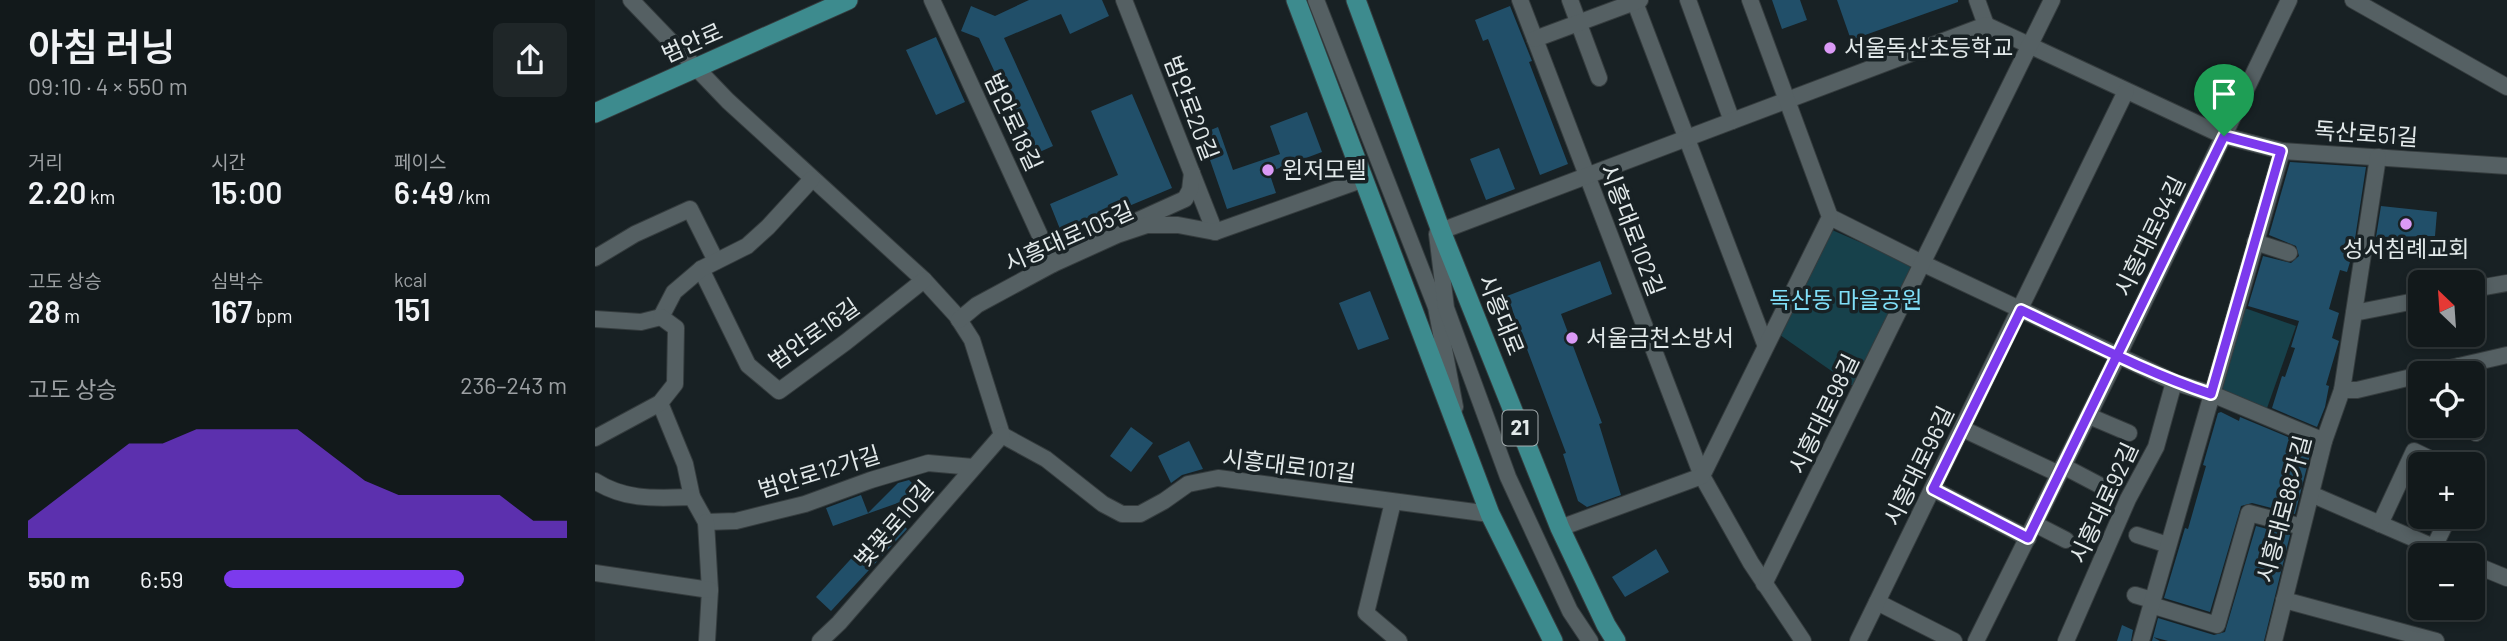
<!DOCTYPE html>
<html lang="ko">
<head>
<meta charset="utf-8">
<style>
	:root { --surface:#12191b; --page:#1f2628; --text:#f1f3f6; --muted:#9ca0a3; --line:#31383a; --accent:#7c3aed }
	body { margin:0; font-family:Barlow,"Noto Sans KR",sans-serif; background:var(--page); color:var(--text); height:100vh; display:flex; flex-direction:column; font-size:26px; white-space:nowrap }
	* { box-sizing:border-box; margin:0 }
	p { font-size:23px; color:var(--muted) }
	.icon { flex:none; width:38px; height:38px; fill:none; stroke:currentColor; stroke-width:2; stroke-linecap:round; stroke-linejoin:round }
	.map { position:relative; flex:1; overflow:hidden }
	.panel { display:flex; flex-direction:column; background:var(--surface); width:595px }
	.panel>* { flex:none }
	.needle { width:46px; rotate:335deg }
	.fabs { position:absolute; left:1813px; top:270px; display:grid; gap:14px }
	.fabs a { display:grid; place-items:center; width:77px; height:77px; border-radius:10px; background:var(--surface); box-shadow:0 4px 10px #0003,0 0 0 2px var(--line); font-size:35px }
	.pin { position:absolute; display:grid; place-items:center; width:60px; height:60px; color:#fff; margin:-72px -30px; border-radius:50% 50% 50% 0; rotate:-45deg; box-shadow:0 0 7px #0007 }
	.pin .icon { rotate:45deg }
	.round { display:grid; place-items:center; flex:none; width:74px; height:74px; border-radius:10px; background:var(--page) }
	.overview { display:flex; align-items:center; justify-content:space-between; height:119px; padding:0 28px }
	h1 { font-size:38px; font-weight:600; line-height:52px }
	.figures { display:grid; grid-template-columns:repeat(3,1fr); gap:10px; height:119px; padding:7px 28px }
	.figures div { display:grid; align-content:center }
	.figures b { font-size:30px; font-weight:600 }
	.figures small { font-size:19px; font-weight:400 }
	.figures p { font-size:19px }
	.chart { height:196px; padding:14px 28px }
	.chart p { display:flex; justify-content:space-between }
	.chart svg { width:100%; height:126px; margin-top:7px; fill:var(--accent); opacity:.7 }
	ul { padding:0 28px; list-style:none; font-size:23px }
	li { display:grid; grid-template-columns:112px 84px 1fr; align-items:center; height:52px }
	li i { height:18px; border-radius:9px; background:var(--accent) }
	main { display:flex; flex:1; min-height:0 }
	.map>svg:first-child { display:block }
</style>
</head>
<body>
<main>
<section class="panel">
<div class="overview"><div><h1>아침 러닝</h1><p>09:10 · 4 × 550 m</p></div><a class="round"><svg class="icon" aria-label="share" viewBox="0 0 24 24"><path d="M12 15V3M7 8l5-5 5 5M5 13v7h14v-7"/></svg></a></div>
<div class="figures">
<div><p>거리</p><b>2.20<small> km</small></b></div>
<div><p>시간</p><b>15:00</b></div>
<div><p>페이스</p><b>6:49<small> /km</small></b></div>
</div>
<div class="figures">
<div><p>고도 상승</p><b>28<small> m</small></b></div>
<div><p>심박수</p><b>167<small> bpm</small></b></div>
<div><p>kcal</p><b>151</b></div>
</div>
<div class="chart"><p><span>고도 상승</span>236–243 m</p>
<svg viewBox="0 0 160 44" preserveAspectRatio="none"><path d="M0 44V38L10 29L20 20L30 11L40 11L50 6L60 6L70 6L80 6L90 15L100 24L110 29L120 29L130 29L140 29L150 38L160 38V44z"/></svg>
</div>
<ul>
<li><b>550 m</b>6:59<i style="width:70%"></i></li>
</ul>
</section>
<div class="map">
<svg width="1912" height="641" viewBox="0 0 1912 641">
	<rect width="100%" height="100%" fill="#182124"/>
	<g fill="#17414b">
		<polygon points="1237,230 1318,265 1258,386 1185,335"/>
		<polygon points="1644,306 1701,326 1671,411 1618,390"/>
	</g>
	<g fill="#214f69">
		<polygon points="434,0 507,0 514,16 475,34 466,14 409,38 458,146 438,155 384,38 366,31 376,6 400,16"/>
		<polygon points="1177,0 1205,0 1212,20 1187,29"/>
		<polygon points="1242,0 1363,0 1363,2 1256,40"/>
		<polygon points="915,6 937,61 934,62 973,164 945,175 893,39 888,41 880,20"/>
		<polygon points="341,37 370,102 341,115 311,50"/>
		<polygon points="537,94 577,188 467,234 455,204 523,175 496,111"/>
		<polygon points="712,112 727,152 674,172 681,193 632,209 606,134 623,127 638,170 685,154 675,126"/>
		<polygon points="904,148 920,189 891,200 875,159"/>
		<polygon points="1695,162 1771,167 1758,252 1752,272 1745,270 1734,309 1744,313 1737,338 1744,341 1731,385 1734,386 1730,407 1722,427 1677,408 1687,376 1690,377 1700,348 1696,347 1704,321 1653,306 1668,256 1696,263 1704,256 1701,246 1674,235"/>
		<polygon points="1786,206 1842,212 1840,236 1781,237"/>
		<polygon points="1005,261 1017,294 966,314 1007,423 1004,424 1026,495 992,507 983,501 968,454 971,453 912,296"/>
		<polygon points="775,291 794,339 763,350 744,303"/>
		<polygon points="1626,412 1644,421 1645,417 1717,447 1700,514 1657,503 1646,506 1615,612 1569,598 1590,528 1593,529 1611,466 1608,465 1623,413"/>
		<polygon points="536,427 558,443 536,472 515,456"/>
		<polygon points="594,441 608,469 587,475 576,483 563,456"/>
		<polygon points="314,480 328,494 238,526 231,508 266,495 273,513 303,483"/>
		<polygon points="297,514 312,529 236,611 221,597"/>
		<polygon points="1661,526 1695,535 1669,641 1573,641 1558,637 1565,641 1557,641 1563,618 1619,635 1630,632"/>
		<polygon points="1061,549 1074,572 1030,597 1017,577"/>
		<polygon points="1527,625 1538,630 1536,641 1522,641"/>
	</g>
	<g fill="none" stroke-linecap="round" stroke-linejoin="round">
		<defs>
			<g id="minor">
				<polyline points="36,0 133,101 329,280 361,315 377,340 407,435"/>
				<polyline points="337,0 458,264"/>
				<polyline points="529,0 620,232"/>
				<polyline points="721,0 841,307 860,407"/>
				<polyline points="925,0 1107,476 1156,563 1208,641"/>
				<polyline points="975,0 1004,78"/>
				<polyline points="1039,0 1170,344"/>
				<polyline points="1093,0 1137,121"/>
				<polyline points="1382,0 1391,25"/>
				<polyline points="1758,0 1912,87"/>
				<polyline points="940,39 1045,0"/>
				<polyline points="1235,217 1329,264 1579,382 1617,394 1729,441"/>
				<polyline points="537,223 590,199 595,190 597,173"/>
				<polyline points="846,231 1391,25 1629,136 1687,151 1912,166"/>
				<polyline points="842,234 851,308 913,477 975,611 995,641"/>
				<polyline points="1660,242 1694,253"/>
				<polyline points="0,258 40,234 95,209 121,261"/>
				<polyline points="106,269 153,365 184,391 251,342 329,280"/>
				<polyline points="1878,289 1912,283"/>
				<polyline points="1759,313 1825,300"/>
				<polyline points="66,317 79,292 106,269 152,246 173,227 217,179"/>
				<polyline points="0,319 46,322 66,317"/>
				<polyline points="364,320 382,305 458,264 522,235 552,225 583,225 620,232 769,179"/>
				<polyline points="1835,373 1864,366"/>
				<polyline points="1865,373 1864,366 1912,355"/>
				<polyline points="1747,390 1762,390 1825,375"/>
				<polyline points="65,403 90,464 97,497"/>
				<polyline points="1494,416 1534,433"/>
				<polyline points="1878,422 1881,433"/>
				<polyline points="1368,429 1464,474"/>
				<polyline points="407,435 451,459 508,504 527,514 545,514 569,501 593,484 623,478 895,514"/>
				<polyline points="0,438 65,403 80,384 81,328 66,317"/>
				<polyline points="1468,466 1508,487"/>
				<path d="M0,481C31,501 62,498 97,497L111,522L141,521L210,504L276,480L333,463L378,467"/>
				<polyline points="1338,489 1433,538"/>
				<polyline points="1716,494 1857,555"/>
				<polyline points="798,502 771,613 804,641"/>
				<polyline points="111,522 115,590 112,641"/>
				<polyline points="1440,524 1471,540"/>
				<polyline points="1785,524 1819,451 1846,464"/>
				<polyline points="965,528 1107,476 1235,217 1155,0"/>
				<polyline points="1542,535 1573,545"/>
				<polyline points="1839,547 1854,516"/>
				<polyline points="1878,564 1912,578"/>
				<polyline points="0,573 115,590"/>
				<polyline points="1169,584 1457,0"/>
				<polyline points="1540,595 1557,600"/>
				<polyline points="1689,600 1841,641"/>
				<polyline points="1282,602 1359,641"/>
				<polyline points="1556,605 1622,625 1654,513 1707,527"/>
				<polyline points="225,641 244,623 407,435"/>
				<polyline points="1263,641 1531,91"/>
				<polyline points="1381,641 1523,356 1694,0"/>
				<polyline points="1471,641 1533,499 1561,447 1579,382"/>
				<polyline points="1546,641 1687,151"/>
				<polyline points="1679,641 1729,441 1747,390 1783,157"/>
			</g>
			<g id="major">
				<polyline points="701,0 895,514 958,641"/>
				<polyline points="761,0 846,231 965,528 1011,625 1021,641"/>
				<polyline points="0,113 253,0"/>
			</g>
		</defs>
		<use href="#minor" stroke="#353c3e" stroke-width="18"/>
		<use href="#major" stroke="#353c3e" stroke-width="21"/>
		<use href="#minor" stroke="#556063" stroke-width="16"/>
		<use href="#major" stroke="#3d8b8e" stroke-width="19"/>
	</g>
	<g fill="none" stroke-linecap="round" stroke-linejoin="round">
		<defs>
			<path id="route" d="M1629,136L1433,538L1338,489L1426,310C1488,339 1550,372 1616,394L1686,151L1629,136"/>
		</defs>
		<use href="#route" stroke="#fff" stroke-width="14"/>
		<use href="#route" stroke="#7c3aed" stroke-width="9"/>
	</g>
	<g fill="#db9af6" stroke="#182124" stroke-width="2.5">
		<circle cx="1235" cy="48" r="7"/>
		<circle cx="673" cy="170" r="7"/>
		<circle cx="1811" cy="224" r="7"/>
		<circle cx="977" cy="338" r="7"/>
	</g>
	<g text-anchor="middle" stroke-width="7" stroke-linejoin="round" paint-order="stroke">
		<rect fill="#182124" stroke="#a5adaf" stroke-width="2" x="907.5" y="410.5" width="35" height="35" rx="5"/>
		<g font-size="21" font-weight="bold" fill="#e2e9ea">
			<text x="925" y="435">21</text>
		</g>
		<g font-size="23" fill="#e2e9ea" stroke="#182124">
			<text transform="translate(97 43) rotate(-24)" y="8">범안로</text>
			<text transform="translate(596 108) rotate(69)" y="8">범안로20길</text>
			<text transform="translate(418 122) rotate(65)" y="8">범안로18길</text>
			<text transform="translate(1771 134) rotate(4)" y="8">독산로51길</text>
			<text transform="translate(1037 230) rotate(69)" y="8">시흥대로102길</text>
			<text transform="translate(1555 236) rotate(-64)" y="8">시흥대로94길</text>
			<text transform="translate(474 237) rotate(-24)" y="8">시흥대로105길</text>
			<text transform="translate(906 315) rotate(68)" y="8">시흥대로</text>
			<text transform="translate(219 334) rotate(-35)" y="8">범안로16길</text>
			<text transform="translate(1229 414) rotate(-64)" y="8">시흥대로98길</text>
			<text transform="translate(694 466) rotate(7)" y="8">시흥대로101길</text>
			<text transform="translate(1324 466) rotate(-64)" y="8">시흥대로96길</text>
			<text transform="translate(224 472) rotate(-17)" y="8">범안로12가길</text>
			<text transform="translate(1509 503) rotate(-65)" y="8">시흥대로92길</text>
			<text transform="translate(1689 509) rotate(-75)" y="8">시흥대로88가길</text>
			<text transform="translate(299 524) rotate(-49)" y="8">벚꽃로10길</text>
		</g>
		<g font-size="23" fill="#e2e9ea" stroke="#182124" text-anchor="start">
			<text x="1249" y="56">서울독산초등학교</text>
			<text x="687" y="178">윈저모텔</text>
			<text x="1811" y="257" text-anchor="middle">성서침례교회</text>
			<text x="991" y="346">서울금천소방서</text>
		</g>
		<g font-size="23" fill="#80dff8" stroke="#182124">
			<text x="1251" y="308">독산동 마을공원</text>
		</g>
	</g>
</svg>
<div class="fabs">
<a><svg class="needle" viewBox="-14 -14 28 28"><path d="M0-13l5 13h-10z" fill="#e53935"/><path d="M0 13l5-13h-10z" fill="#9ca0a3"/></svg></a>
<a><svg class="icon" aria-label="locate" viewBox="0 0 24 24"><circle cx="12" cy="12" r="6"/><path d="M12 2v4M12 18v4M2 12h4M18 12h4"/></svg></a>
<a>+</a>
<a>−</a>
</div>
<div class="pin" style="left:1629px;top:136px;background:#1e9e55"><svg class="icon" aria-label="arrive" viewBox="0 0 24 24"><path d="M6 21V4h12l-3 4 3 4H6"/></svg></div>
</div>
</main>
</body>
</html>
